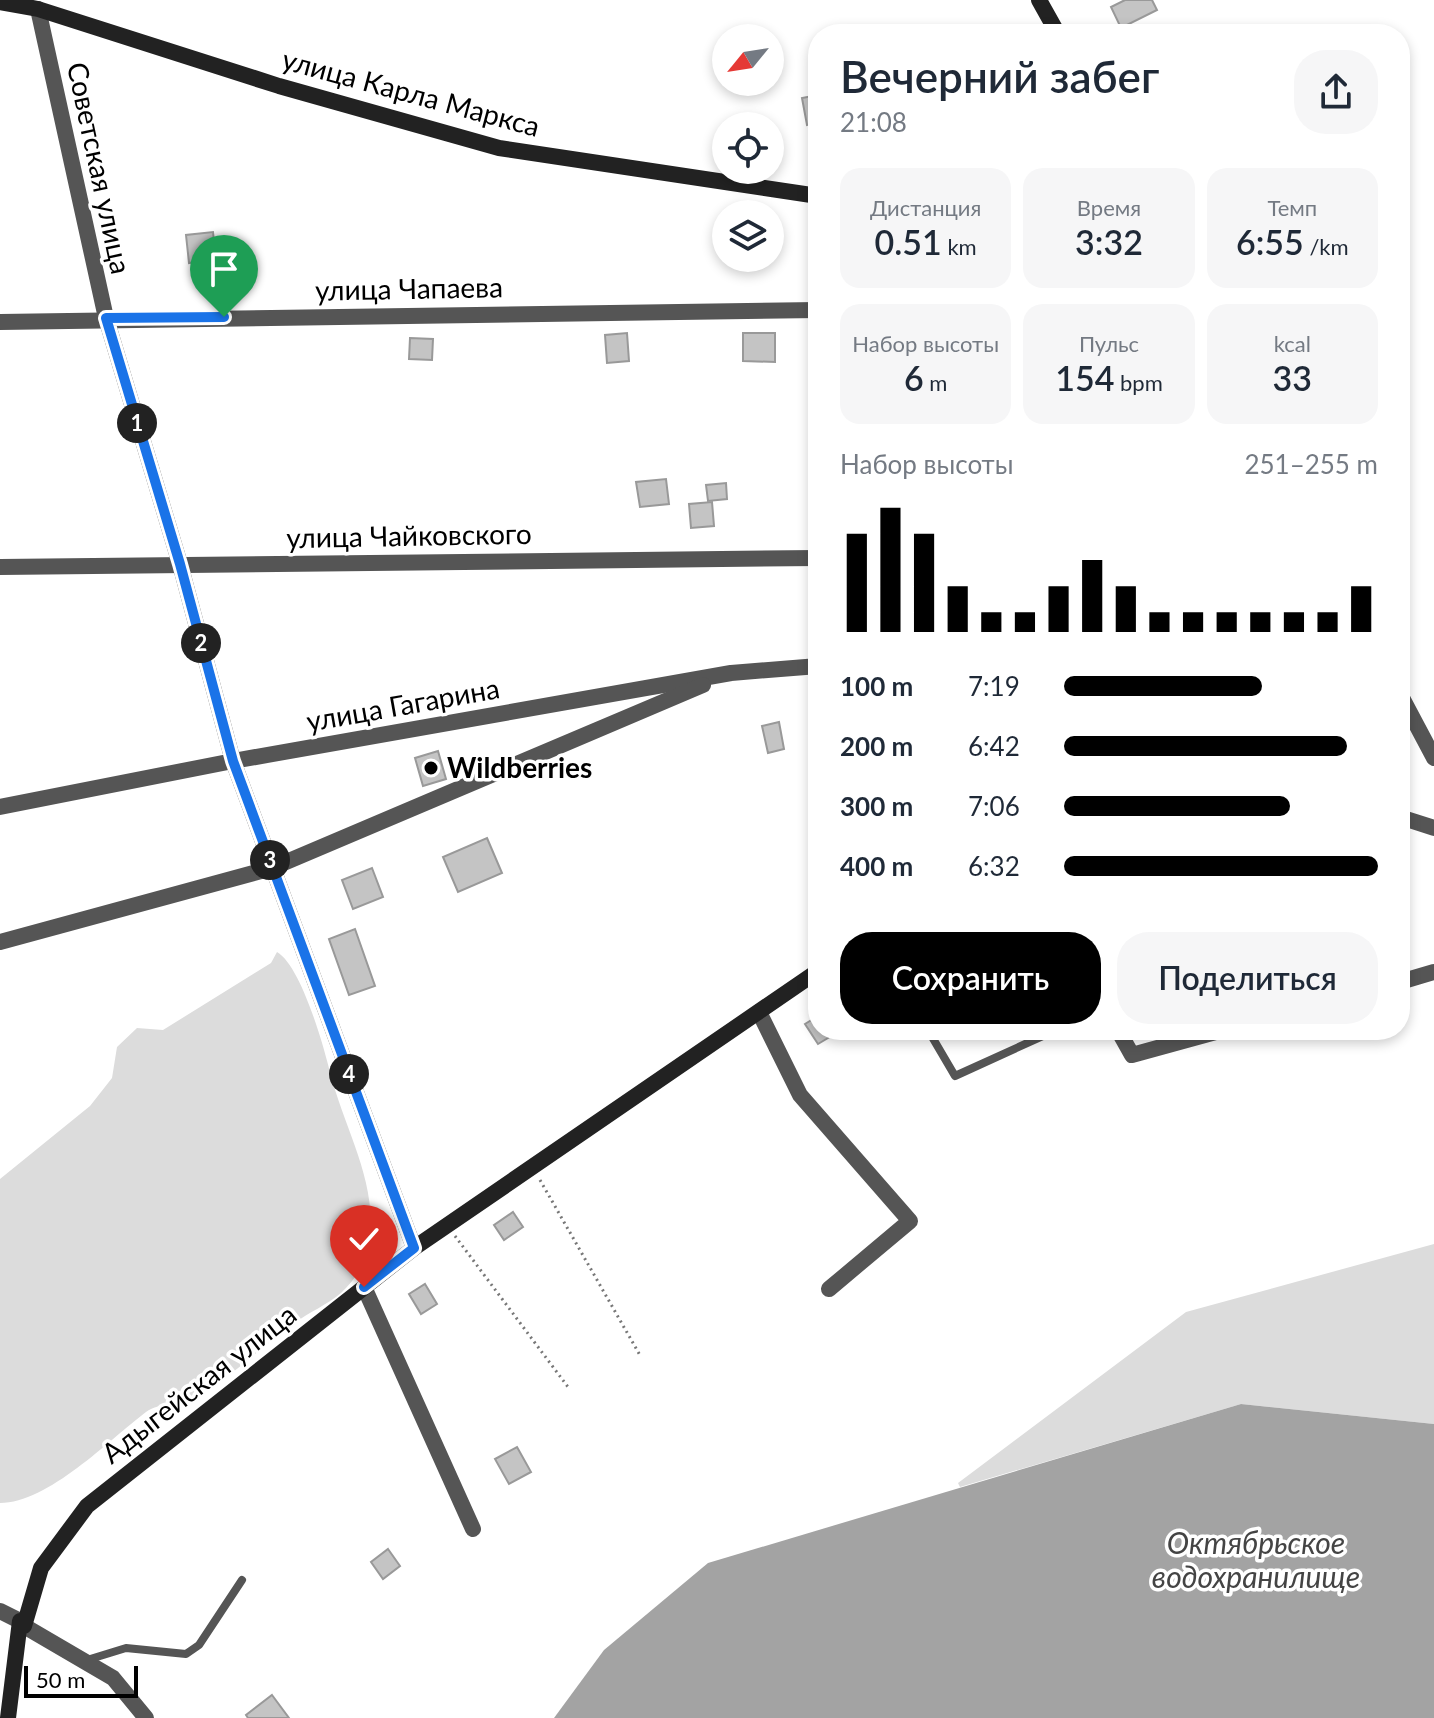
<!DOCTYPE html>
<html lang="ru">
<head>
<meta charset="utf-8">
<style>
	:root { --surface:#fff; --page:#f6f6f7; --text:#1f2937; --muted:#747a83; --accent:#000 }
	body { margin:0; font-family:Lato,sans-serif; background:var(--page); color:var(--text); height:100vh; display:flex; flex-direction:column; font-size:30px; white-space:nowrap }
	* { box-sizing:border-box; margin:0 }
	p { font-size:26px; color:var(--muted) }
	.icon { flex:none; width:44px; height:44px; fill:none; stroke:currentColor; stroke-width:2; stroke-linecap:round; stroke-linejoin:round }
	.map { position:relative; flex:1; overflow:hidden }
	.side { position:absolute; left:808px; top:24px; width:602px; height:1016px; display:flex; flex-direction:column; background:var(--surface); border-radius:32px; box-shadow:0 4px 12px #0003 }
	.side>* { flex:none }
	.needle { width:52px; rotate:240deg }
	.tools { position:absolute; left:712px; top:24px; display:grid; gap:16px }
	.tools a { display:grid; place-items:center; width:72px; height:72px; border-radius:50%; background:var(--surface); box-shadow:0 4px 12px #0003; font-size:40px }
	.scale { position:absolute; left:24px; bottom:20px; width:114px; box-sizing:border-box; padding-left:8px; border:4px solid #000; border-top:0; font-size:22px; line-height:28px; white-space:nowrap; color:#000; -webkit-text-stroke:6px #fff; paint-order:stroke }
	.pin { position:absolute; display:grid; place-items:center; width:68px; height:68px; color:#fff; margin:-82px -34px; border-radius:50% 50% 50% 0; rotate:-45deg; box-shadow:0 0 8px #0007 }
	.pin .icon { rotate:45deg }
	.km { position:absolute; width:40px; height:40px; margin:-20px; border-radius:50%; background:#222; color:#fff; font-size:22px; line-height:40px; text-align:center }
	.round { display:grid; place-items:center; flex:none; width:84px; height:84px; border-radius:32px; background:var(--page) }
	.summary { display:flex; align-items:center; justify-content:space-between; height:136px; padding:0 32px }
	h1 { font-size:44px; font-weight:600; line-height:60px }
	.stats { display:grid; grid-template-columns:repeat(3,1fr); gap:12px; height:136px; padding:8px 32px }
	.stats div { display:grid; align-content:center; border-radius:20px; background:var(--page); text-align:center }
	.stats b { font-size:34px; font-weight:600 }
	.stats small { font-size:22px; font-weight:400 }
	.stats p { font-size:22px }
	.chart { height:224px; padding:16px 32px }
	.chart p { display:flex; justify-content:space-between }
	.chart svg { width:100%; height:144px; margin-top:8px; stroke:var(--accent); stroke-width:6 }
	.button { display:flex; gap:16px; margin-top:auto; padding:16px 32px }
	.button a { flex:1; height:92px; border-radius:32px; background:var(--accent); color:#fff; font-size:32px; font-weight:600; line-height:92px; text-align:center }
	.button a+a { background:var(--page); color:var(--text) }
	ul { padding:0 32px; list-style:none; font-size:26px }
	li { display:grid; grid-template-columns:128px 96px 1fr; align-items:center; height:60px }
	li i { height:20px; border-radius:10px; background:var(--accent) }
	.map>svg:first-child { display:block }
</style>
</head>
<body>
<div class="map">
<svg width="1434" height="1718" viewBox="0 0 1434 1718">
	<rect width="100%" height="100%" fill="#fff"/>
	<g fill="#dcdcdc">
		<path d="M277,952C301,966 323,1044 330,1072C344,1129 381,1187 368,1247C365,1265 354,1281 341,1293C327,1305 309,1312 295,1323C262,1346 233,1376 198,1396C183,1405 160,1402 146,1412C109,1440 48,1503 0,1503V1179L90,1106L112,1078L117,1047L137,1028L163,1030L271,963Z"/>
		<polygon points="1434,1244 1434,1424 1241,1404 960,1487 958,1483 1186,1312"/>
	</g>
	<polygon fill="#a3a3a3" points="1241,1404 1434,1424 1434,1718 554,1718 604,1650 708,1563"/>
	<g fill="#c4c4c4" stroke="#999" stroke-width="2">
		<polygon points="1125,0 1152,0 1157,10 1121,28 1111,7"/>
		<polygon points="818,95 818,122 807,125 802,98"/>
		<polygon points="213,232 216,261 208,262 209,270 197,271 196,262 189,263 186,235"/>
		<polygon points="627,333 629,361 607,363 605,335"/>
		<polygon points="743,333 775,333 775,362 743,361"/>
		<polygon points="410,338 433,339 432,360 409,359"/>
		<polygon points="666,479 669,504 640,507 636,482"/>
		<polygon points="726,483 727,499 708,501 706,485"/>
		<polygon points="712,502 714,526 691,528 689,504"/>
		<polygon points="779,722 784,749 768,753 762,726"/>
		<polygon points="438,751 446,779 423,786 415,758"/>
		<polygon points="487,838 502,873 458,892 443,857"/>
		<polygon points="372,868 383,897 353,909 342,880"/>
		<polygon points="355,929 375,986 349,995 329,939"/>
		<polygon points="818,1016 818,1030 838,1032 818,1044 805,1024"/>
		<polygon points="513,1212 523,1227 504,1240 494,1225"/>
		<polygon points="425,1284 437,1304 421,1314 409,1294"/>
		<polygon points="517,1447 531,1472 509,1484 495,1459"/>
		<polygon points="388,1549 400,1566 383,1579 371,1562"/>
		<polygon points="272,1695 289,1718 248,1718 246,1715"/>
	</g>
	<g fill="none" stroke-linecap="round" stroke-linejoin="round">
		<g stroke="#777" stroke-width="3" stroke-dasharray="2 4" stroke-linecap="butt">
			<polyline points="540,1180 641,1357"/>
			<polyline points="455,1236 568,1387"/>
		</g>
		<g stroke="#555" stroke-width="8">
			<polyline points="928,1030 955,1076 1056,1030"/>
			<polyline points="87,1660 126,1648 186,1654 199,1645 242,1580"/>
		</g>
		<g stroke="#555" stroke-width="16">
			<polyline points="38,9 106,318 180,564 233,761 414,1248"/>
			<polyline points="0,322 818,310"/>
			<polyline points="0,567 818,558"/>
			<polyline points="1400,694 1434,758"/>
			<polyline points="0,807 233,761 731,673 818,666"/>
			<polyline points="1400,817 1434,828"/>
			<polyline points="0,942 272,868 703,685"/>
			<polyline points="1400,982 1434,972"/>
			<polyline points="759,1012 800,1095 910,1221 829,1289"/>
			<polyline points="1118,1030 1132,1055 1223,1030"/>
			<polyline points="364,1287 473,1529"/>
			<polyline points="0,1611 20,1621"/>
			<polyline points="24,1626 113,1678 146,1718"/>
		</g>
		<g stroke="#222" stroke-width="16">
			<polyline points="1039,0 1058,34"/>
			<polyline points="0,2 38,9 279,86 499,148 818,196"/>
			<polyline points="8,1718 20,1621 24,1626 41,1568 87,1506 414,1248 818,971"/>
		</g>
	</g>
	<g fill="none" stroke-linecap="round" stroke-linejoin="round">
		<defs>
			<polyline id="route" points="224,317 106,318 180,564 233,761 414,1248 364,1287"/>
		</defs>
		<use href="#route" stroke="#fff" stroke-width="16"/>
		<use href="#route" stroke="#1a73e8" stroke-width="10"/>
	</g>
	<circle fill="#000" stroke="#fff" stroke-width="3" cx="431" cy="768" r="8"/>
	<g text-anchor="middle" stroke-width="7" stroke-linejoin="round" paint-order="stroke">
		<g font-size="28" fill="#000" stroke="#fff">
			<text transform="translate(411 93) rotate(15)" y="10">улица Карла Маркса</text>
			<text transform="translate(99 168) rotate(78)" y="10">Советская улица</text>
			<text transform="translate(409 289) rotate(-1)" y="10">улица Чапаева</text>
			<text transform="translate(409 536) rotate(-1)" y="10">улица Чайковского</text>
			<text transform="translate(403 705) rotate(-10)" y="10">улица Гагарина</text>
			<text transform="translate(199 1384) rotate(-38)" y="10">Адыгейская улица</text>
		</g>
		<g font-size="28" font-weight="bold" fill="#000" stroke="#fff" text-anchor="start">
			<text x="447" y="778">Wildberries</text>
		</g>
		<g font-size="30" font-style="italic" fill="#444" stroke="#fff">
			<text x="1256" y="1554">Октябрьское<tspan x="1256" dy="34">водохранилище</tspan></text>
		</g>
	</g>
</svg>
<div class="tools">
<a><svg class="needle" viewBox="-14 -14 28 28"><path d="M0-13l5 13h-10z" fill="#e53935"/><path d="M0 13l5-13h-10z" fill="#747a83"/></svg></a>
<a><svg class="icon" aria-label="locate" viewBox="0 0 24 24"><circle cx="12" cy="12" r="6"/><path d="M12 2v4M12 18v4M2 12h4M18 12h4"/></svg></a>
<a><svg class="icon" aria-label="layers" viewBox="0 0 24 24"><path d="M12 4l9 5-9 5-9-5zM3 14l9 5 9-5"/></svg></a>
</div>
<div class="scale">50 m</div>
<div class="pin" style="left:224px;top:317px;background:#1e9e55"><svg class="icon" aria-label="arrive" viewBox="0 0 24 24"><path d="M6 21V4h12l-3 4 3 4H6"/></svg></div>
<div class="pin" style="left:364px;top:1287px;background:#d93025"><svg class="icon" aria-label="check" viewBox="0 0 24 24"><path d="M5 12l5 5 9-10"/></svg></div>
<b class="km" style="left:137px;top:423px">1</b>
<b class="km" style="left:201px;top:643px">2</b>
<b class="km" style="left:270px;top:860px">3</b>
<b class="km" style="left:349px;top:1074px">4</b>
<section class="side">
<div class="summary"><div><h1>Вечерний забег</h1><p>21:08</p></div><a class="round"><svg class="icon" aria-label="share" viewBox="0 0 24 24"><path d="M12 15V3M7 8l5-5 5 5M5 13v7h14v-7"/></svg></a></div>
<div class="stats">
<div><p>Дистанция</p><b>0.51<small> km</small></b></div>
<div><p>Время</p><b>3:32</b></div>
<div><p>Темп</p><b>6:55<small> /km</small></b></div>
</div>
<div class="stats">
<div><p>Набор высоты</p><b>6<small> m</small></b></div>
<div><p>Пульс</p><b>154<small> bpm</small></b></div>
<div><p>kcal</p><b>33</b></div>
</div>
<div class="chart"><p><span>Набор высоты</span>251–255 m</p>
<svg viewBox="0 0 160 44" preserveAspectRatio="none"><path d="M5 44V14M15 44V6M25 44V14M35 44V30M45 44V38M55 44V38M65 44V30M75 44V22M85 44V30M95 44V38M105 44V38M115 44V38M125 44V38M135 44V38M145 44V38M155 44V30"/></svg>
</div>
<ul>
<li><b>100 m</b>7:19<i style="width:63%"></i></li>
<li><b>200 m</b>6:42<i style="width:90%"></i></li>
<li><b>300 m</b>7:06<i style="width:72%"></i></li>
<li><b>400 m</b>6:32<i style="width:100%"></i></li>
</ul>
<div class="button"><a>Сохранить</a><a>Поделиться</a></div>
</section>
</div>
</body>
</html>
